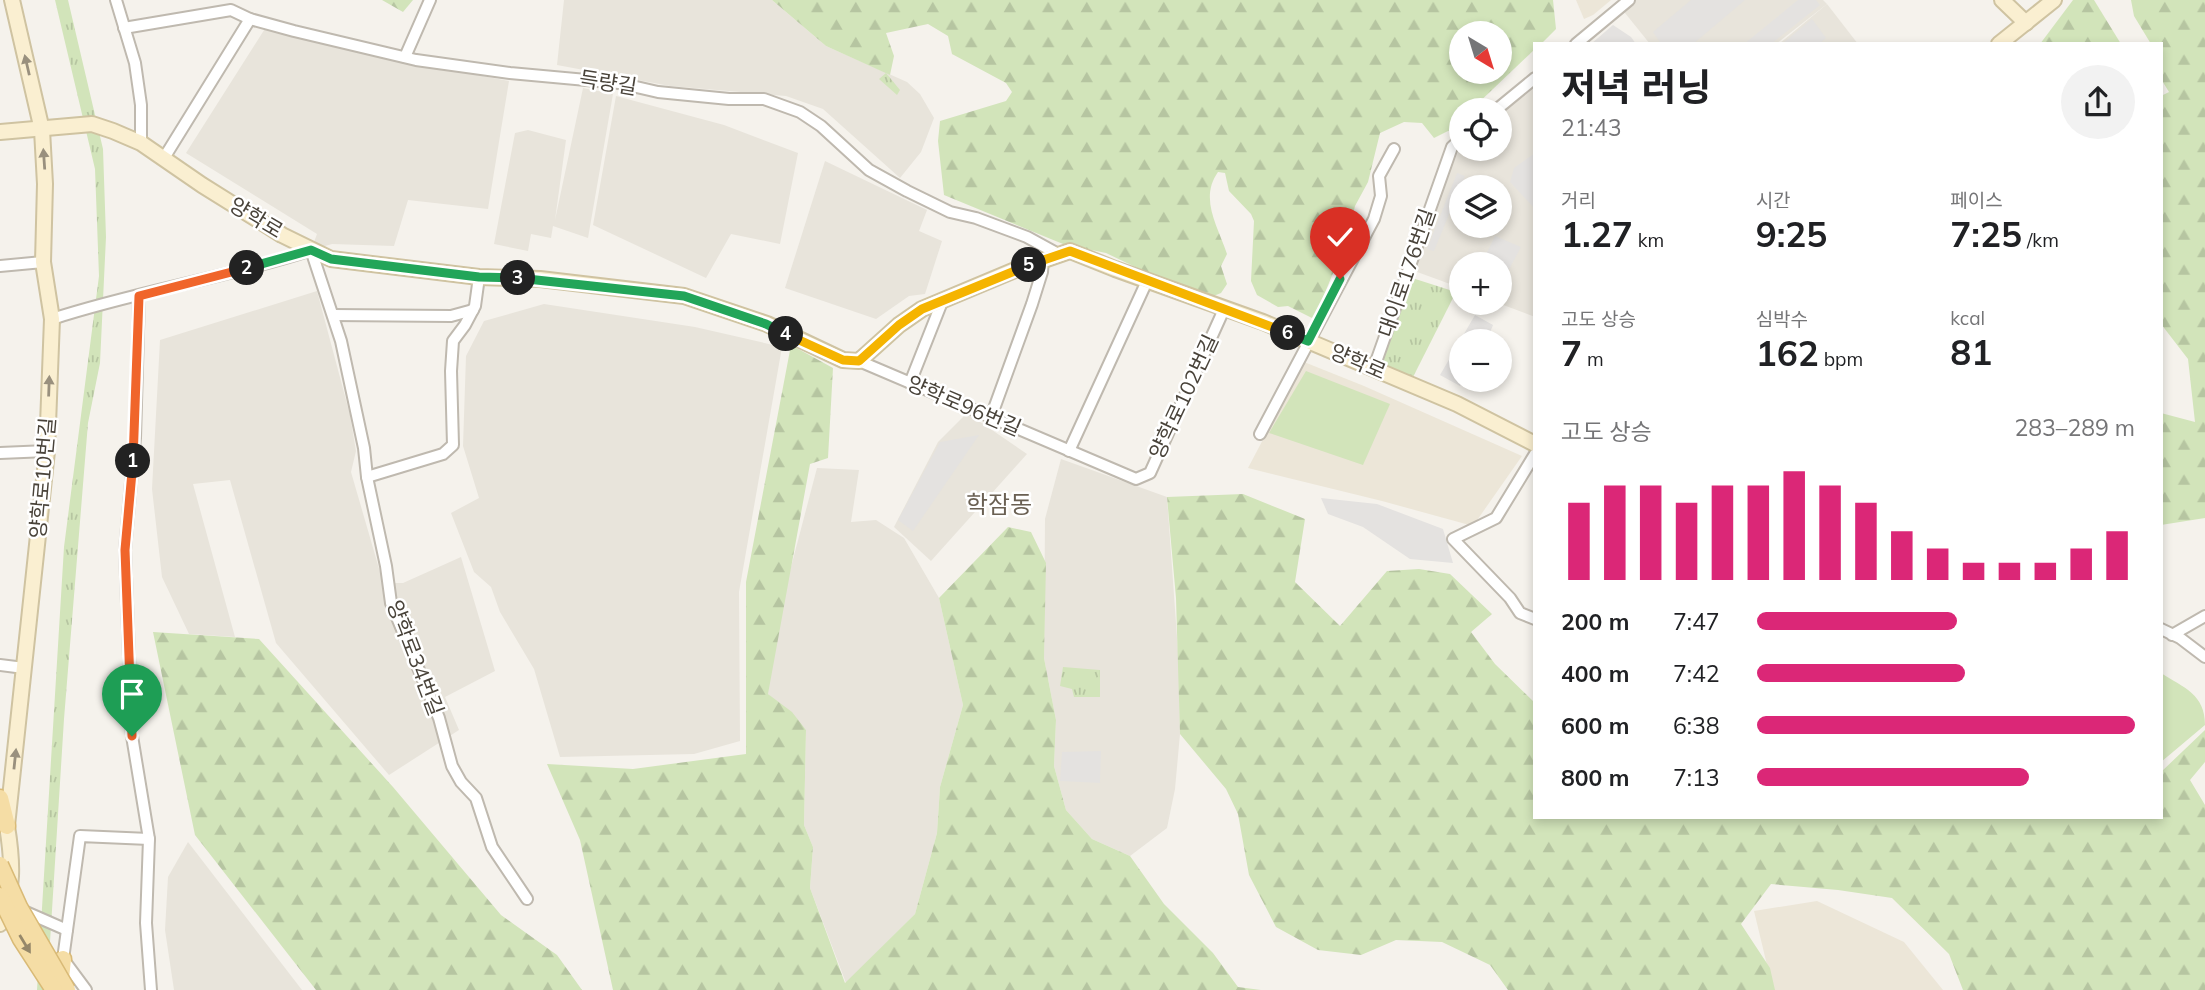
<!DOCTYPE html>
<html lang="ko">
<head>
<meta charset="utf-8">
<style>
	:root { --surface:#fff; --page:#f2f2f2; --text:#202124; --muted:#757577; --accent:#db2777 }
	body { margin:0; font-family:Mulish,"Noto Sans KR",sans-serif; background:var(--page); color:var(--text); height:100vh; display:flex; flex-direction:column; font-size:26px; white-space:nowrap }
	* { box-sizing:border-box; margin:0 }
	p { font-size:23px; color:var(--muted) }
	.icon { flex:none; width:38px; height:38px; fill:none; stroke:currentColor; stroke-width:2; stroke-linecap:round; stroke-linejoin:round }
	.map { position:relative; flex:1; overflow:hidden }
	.details { position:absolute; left:1533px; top:42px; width:630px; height:777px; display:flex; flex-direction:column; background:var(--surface); border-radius:0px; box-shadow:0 4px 10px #0003 }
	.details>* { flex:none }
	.needle { width:46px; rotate:142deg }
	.tools { position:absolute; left:1449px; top:21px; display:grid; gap:14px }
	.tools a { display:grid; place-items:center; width:63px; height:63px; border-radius:50%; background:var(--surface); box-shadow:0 4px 10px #0003; font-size:35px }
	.pin { position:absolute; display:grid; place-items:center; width:60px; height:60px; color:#fff; margin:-72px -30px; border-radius:50% 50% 50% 0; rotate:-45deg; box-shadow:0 0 7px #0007 }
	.pin .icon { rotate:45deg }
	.km { position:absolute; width:35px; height:35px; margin:-18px; border-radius:50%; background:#222; color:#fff; font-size:19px; line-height:35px; text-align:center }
	.round { display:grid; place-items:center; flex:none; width:74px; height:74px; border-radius:37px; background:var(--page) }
	.overview { display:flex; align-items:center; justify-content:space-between; height:119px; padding:0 28px }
	h1 { font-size:38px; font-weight:700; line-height:52px }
	.metrics { display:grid; grid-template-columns:repeat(3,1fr); gap:10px; height:119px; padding:7px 28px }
	.metrics div { display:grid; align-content:center }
	.metrics b { font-size:35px; font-weight:700 }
	.metrics small { font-size:19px; font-weight:400 }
	.metrics p { font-size:19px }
	.chart { height:196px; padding:14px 28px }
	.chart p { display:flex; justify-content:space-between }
	.chart svg { width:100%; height:126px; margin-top:7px; stroke:var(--accent); stroke-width:6 }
	ul { padding:0 28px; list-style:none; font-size:23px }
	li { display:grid; grid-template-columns:112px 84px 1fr; align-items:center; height:52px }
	li i { height:18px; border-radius:9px; background:var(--accent) }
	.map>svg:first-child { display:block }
</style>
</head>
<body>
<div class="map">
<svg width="2205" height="990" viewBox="0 0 2205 990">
	<defs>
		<pattern id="forest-firs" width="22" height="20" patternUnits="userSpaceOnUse" patternTransform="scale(1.75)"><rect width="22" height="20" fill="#d2e4ba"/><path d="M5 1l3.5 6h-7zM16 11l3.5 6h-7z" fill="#b6c5a1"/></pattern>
		<pattern id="park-tufts" width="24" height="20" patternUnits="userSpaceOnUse" patternTransform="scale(1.75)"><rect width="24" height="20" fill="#d2e4ba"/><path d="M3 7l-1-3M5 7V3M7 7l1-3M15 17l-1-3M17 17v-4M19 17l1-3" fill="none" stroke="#b6c5a1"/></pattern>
	</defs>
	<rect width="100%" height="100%" fill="#f5f2ec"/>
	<g fill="#e8e4db" fill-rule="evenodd">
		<polygon points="564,0 772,0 826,46 907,82 920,94 934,118 921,152 900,178 823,109 786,96 670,86 557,65"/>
		<polygon points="1631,0 1823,0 1827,4 1776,44 1650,44 1621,8"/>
		<polygon points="1827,4 1858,44 1779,44"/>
		<polygon points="266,27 413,63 509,81 488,209 408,200 394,246 332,244 311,250 317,234 186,153"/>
		<path d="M1535,87V317L1498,303L1500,264H1461V288L1409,269L1461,145V149H1500V115ZM1461,187H1500V226H1461Z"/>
		<polygon points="583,88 613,94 588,238 553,226 551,238 531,234 528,251 494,244 515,133 528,130 566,140 555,220"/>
		<polygon points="616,96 724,125 798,153 780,244 731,234 706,278 593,225"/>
		<polygon points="825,161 927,210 919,231 942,241 925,294 909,296 876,319 785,288"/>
		<polygon points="317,291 350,415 356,451 351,472 380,572 388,583 403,583 461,557 495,671 445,697 459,730 389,775 276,643 230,480 193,484 235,637 189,634 162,577 152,489 160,340"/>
		<polygon points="544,304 695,327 782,347 739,592 740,741 694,754 560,757 534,669 500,612 491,587 474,572 451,513 479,498 463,446 466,356 484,321"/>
		<polygon points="967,413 1027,454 931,561 894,527 938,442"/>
		<polygon points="1061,459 1167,497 1179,665 1180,734 1175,789 1167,828 1130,856 1092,839 1066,810 1054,766 1056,720 1044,658 1045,519"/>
		<polygon points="817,468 859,470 851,522 876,520 904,538 939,598 963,705 940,787 937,833 915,914 846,983 810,888 813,847 804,825 806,730 768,694 770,647"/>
		<polygon points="188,842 302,990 174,990 165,930 168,877"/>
	</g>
	<g fill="#ece6d8">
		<polygon points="1576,0 1611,0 1593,15 1584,19"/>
		<polygon points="1304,362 1364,386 1522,456 1473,526 1382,501 1248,468"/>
		<polygon points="1817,901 1904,942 1943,990 1773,990 1754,911"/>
	</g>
	<g fill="url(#forest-firs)" fill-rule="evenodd">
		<polygon points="382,0 413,0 403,12"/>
		<path d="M772,0H1553L1556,29L1541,44H1535V49L1471,110H1461V119L1450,130L1434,138L1422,123L1404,122L1380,133L1368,182L1355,206L1346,242L1314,319L1288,306L1278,307L1257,295L1251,281L1254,221L1251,214L1229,191L1225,173L1218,172C1199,199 1218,226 1227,254L1221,266L1227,284L1221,293L1211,297L1154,276L1106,253L1063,244L944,195L938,141L940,121L1006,101L1012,92L1006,83L952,54L948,36L928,24L886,33L894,56L890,75L826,46ZM1461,33H1500V72H1461Z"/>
		<polygon points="2073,0 2094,0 2121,44 2040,44"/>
		<polygon points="2131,0 2205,0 2205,518 2161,525 2161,413 2195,422 2188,359 2161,324 2161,96 2169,92 2161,79 2161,44 2151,44 2134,16"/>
		<polygon points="791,345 833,368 828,458 810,464 768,694 792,712 806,730 804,825 813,847 810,888 845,983 915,914 937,833 940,787 963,705 939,598 1008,527 1031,532 1046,563 1044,658 1056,720 1054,766 1066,810 1092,839 1130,856 1164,904 1213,953 1238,987 1261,990 613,990 580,840 547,764 633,769 746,754 746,582"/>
		<polygon points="1243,494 1305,519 1295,582 1340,626 1387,571 1419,569 1450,574 1492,614 1471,632 1495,664 1535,703 1535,817 2161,817 2161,772 2205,730 2205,762 2190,780 2205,805 2205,990 1963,990 1949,954 1892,898 1838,890 1771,884 1741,924 1770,968 1775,990 1508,990 1490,965 1442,942 1396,940 1361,955 1318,950 1276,927 1249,875 1238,814 1226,789 1180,734 1176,598 1167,497"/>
		<polygon points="153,632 259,639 393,787 501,915 557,955 582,990 316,990 195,835"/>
	</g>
	<g fill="url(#park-tufts)">
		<polygon points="55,0 68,0 103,149 106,237 100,363 88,423 64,719 47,990 37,990 64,547 99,276 95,169"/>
		<polygon points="886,73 900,90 897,95 879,79"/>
		<polygon points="1409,277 1456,292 1410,383 1371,369"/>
		<polygon points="1063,667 1100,670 1100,697 1074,697 1072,689 1060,686"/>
	</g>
	<g fill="#d2e4ba">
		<polygon points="1306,371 1390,404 1363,465 1269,433"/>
		<path d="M2161,673C2184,688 2205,694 2205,725L2161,762Z"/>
	</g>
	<g fill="#e4e2e0">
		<polygon points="1691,0 1745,0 1693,44 1661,44 1653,32"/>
		<polygon points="1798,0 1816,0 1820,5 1771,44 1744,44"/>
		<polygon points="1812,19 1826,38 1819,44 1782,44"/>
		<polygon points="1613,25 1631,37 1636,44 1591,44"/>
		<polygon points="1535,153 1535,209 1510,182 1514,168"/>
		<polygon points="1457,173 1465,176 1434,251 1427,249"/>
		<polygon points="1495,236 1521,247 1500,286 1500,264 1481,264"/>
		<polygon points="1475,315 1493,325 1489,335 1495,340 1461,341 1461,380 1463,380 1460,386 1440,375"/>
		<polygon points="979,435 913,531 898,520 940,442"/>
		<polygon points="1321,498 1377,504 1443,529 1453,563 1410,559 1363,527 1328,514"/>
		<polygon points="1101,751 1100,783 1060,781 1062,752"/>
	</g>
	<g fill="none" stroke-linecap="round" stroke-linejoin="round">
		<defs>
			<g id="street">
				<polyline points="116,0 135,63 141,105 141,143"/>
				<polyline points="124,28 231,10 250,19 294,31 416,60 510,73 619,83 658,92 729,99 764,99 800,112 821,126 869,170 907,191 950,212 976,218 1027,237 1058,254"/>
				<polyline points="1576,44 1629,0"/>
				<polyline points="405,57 430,0"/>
				<polyline points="1496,110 1535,78"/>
				<polyline points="164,158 250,19"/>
				<polyline points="0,266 43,262"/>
				<polyline points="139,296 135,438 125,550 132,736 149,839 146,923 151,990"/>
				<polyline points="333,315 451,316 473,310"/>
				<path d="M52,319C137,291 226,278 311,250L341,341L364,448L367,477L386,566L391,603L439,718L452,766L461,782L476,798L492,847L527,899"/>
				<polyline points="859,361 1136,479 1150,473 1225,307"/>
				<polyline points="1371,369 1377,359 1452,147 1461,139"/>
				<polyline points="910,383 942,302"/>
				<polyline points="991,417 1032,304 1042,272 1043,259"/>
				<polyline points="1260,434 1374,219 1381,196 1379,176 1394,149"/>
				<polyline points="1069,451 1147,281"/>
				<polyline points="0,453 47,451"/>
				<polyline points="1535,454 1496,518 1453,539 1510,598 1520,613 1535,619"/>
				<polyline points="367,477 443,454 453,445 451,371 453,341 465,325 475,306 479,277"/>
				<polyline points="2161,629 2180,638 2205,657"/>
				<polyline points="2172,635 2205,616"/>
				<polyline points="0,665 24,668"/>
				<polyline points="19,909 67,930"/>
				<polyline points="86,990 63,959 80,836 149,839"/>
			</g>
			<g id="secondary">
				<polyline points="2002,0 2026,23"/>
				<polyline points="1999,44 2054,0"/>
				<polyline points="0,132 92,124 113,131 141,143 202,185 282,235 331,259 479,277 540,279 684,296 767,324 843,360 859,361 899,325 922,309 1015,270 1070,251 1115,269 1263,322 1457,404 1535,444"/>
				<path d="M0,924C14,890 13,863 7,826L47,451L52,319L43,262L45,184L42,130L12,0"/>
			</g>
			<g id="primary">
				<polyline points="0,798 7,826"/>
				<polyline points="60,988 63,959"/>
			</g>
		</defs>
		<use href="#street" stroke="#bfb9af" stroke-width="14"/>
		<use href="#secondary" stroke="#cfc3a1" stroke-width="18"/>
		<use href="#primary" stroke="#d9ba76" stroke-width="19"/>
		<use href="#street" stroke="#fff" stroke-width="10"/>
		<use href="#secondary" stroke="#faefd1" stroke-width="14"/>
		<use href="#primary" stroke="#f5dda5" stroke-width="16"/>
		<defs>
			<g id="primary-bridge">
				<polyline points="0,865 19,907 67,990"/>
				<polyline points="0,896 21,939 54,990"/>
			</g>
		</defs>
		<use href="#primary-bridge" stroke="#d9ba76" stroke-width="19" stroke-linecap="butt"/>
		<use href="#primary-bridge" stroke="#f5dda5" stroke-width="16"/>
	</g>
	<defs><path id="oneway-solid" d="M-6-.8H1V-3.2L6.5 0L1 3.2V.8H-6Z" transform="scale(1.75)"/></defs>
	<g fill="#99907e">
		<use href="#oneway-solid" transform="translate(27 65) rotate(-103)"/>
		<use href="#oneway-solid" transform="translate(44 159) rotate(-94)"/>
		<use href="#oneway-solid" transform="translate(49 386) rotate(-88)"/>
		<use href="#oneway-solid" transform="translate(15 759) rotate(-84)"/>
	</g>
	<use fill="#96886a" href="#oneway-solid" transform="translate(25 944) rotate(59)"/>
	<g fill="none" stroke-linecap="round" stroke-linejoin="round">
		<defs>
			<polyline id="split-1" points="132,736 125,550 133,461"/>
			<polyline id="split-2" points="133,461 139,296 247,268"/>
			<polyline id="split-3" points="247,268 311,250 331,259 479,277 518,278"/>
			<polyline id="split-4" points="518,278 684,296 766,324 786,334"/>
			<polyline id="split-5" points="786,334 843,360 859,361 899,325 922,309 1029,265"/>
			<polyline id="split-6" points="1029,265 1070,251 1288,333"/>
			<polyline id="split-7" points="1288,333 1308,341 1340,279"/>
		</defs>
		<use href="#split-1" stroke="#fff" stroke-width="14"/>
		<use href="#split-2" stroke="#fff" stroke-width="14"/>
		<use href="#split-3" stroke="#fff" stroke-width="14"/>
		<use href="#split-4" stroke="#fff" stroke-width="14"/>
		<use href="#split-5" stroke="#fff" stroke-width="14"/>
		<use href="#split-6" stroke="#fff" stroke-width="14"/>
		<use href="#split-7" stroke="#fff" stroke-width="14"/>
		<use href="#split-1" stroke="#f0652b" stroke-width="9"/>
		<use href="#split-2" stroke="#f0652b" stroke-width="9"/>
		<use href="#split-3" stroke="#22a559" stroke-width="9"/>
		<use href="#split-4" stroke="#22a559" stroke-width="9"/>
		<use href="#split-5" stroke="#f5b400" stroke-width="9"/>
		<use href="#split-6" stroke="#f5b400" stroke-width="9"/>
		<use href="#split-7" stroke="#22a559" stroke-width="9"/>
	</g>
	<g text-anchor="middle" stroke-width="5" stroke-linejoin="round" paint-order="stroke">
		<g font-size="21" fill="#49433a" stroke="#fff">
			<text transform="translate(608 83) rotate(9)" y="7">득량길</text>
			<text transform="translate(256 218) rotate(31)" y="7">양학로</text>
			<text transform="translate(1407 273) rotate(-71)" y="7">대이로176번길</text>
			<text transform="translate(1358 362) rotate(23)" y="7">양학로</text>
			<text transform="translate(1184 397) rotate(-65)" y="7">양학로102번길</text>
			<text transform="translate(964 406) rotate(23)" y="7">양학로96번길</text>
			<text transform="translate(43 478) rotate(-85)" y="7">양학로10번길</text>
			<text transform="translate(415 658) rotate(69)" y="7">양학로34번길</text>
		</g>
		<g font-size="24" fill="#6a6053" stroke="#fff">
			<text x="999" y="513">학잠동</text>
		</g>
	</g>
</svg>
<div class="tools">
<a><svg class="needle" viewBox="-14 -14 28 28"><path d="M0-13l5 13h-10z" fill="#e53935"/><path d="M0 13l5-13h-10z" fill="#757577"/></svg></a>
<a><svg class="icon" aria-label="locate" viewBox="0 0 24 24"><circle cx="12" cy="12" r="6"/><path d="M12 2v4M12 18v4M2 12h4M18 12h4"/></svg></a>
<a><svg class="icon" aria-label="layers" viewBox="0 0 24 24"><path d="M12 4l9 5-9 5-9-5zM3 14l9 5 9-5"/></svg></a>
<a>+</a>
<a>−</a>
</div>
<div class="pin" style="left:132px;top:736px;background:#1e9e55"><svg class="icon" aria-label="arrive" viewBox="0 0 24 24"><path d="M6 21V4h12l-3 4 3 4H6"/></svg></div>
<div class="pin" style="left:1340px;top:279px;background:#d93025"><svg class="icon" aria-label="check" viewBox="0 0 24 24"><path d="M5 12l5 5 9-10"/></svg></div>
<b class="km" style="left:133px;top:461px">1</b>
<b class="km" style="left:247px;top:268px">2</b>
<b class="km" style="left:518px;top:278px">3</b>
<b class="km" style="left:786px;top:334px">4</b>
<b class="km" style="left:1029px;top:265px">5</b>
<b class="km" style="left:1288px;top:333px">6</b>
<section class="details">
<div class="overview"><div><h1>저녁 러닝</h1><p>21:43</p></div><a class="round"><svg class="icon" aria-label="share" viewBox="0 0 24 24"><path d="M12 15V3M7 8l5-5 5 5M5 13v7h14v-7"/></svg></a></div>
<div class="metrics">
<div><p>거리</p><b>1.27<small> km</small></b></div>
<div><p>시간</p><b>9:25</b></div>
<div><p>페이스</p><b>7:25<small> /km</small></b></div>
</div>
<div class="metrics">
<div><p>고도 상승</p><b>7<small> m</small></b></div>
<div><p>심박수</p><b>162<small> bpm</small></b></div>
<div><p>kcal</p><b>81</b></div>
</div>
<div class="chart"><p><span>고도 상승</span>283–289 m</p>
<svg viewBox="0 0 160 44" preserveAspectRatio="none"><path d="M5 44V17M15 44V11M25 44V11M35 44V17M45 44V11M55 44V11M65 44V6M75 44V11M85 44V17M95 44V27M105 44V33M115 44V38M125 44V38M135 44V38M145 44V33M155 44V27"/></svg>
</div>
<ul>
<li><b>200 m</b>7:47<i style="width:53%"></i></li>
<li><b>400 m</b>7:42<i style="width:55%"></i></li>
<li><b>600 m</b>6:38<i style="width:100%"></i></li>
<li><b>800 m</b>7:13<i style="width:72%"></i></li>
</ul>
</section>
</div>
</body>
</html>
